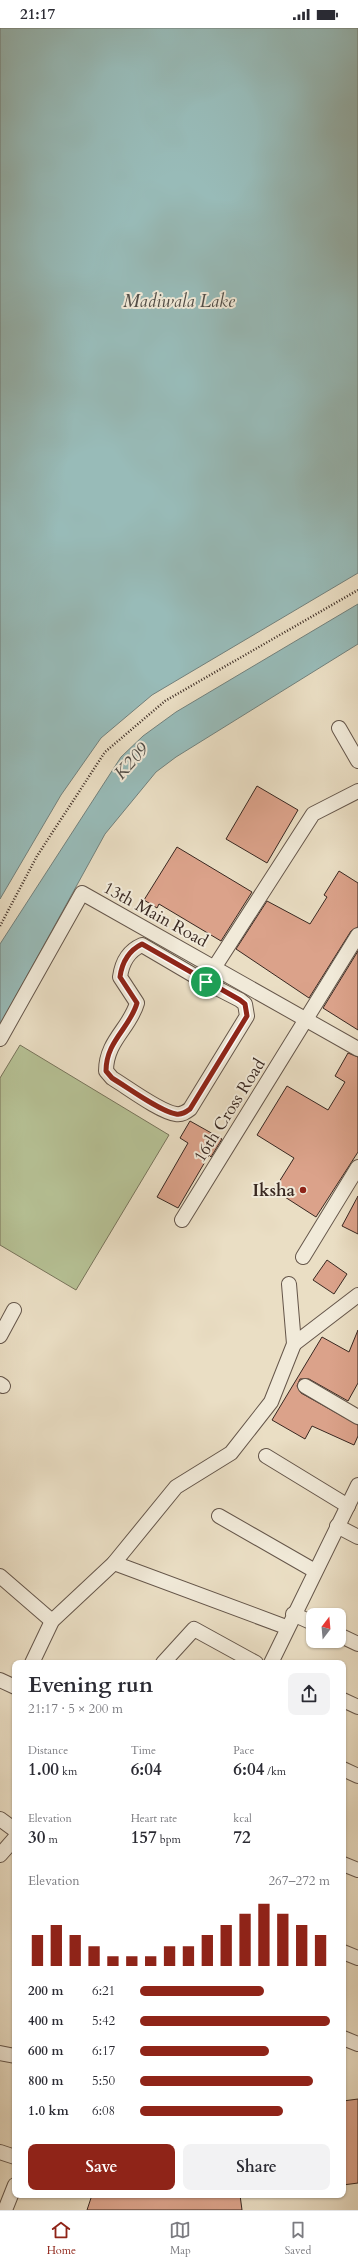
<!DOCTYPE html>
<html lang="en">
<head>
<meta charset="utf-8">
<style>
	:root { --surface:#fff; --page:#f2f2f3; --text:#2b2b33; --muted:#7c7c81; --line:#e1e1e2; --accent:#8f2418 }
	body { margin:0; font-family:Cardo,serif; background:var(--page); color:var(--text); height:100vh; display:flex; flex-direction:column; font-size:15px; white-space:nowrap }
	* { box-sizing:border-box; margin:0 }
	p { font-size:13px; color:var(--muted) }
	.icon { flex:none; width:22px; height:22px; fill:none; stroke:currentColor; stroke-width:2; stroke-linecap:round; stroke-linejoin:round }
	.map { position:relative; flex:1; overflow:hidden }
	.panel { position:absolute; left:12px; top:1632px; width:334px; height:538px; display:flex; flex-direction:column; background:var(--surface); border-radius:8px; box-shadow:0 1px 3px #0004 }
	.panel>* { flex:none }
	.needle { width:26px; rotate:16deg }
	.fabs { position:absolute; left:306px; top:1580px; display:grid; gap:8px }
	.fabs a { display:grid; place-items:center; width:40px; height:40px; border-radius:8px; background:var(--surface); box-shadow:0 1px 3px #0004; font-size:20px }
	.pin { position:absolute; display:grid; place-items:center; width:34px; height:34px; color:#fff; margin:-17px; border:2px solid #fff; border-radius:50%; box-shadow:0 1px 4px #0007 }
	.round { display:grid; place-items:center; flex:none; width:42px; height:42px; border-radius:8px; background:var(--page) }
	.summary { display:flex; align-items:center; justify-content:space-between; height:68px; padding:0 16px }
	h1 { font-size:22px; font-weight:800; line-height:30px }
	.metrics { display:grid; grid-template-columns:repeat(3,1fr); gap:6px; height:68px; padding:4px 16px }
	.metrics div { display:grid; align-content:center }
	.metrics b { font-size:17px; font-weight:800 }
	.metrics small { font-size:11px; font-weight:400 }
	.metrics p { font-size:11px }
	.chart { height:112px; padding:8px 16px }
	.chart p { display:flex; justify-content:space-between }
	.chart svg { width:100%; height:72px; margin-top:4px; stroke:var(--accent); stroke-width:6 }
	.primary-button { display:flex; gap:8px; margin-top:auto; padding:8px 16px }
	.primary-button a { flex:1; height:46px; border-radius:8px; background:var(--accent); color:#fff; font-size:16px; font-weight:800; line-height:46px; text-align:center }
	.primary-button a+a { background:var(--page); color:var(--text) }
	ul { padding:0 16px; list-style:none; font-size:13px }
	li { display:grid; grid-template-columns:64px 48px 1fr; align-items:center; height:30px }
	li i { height:10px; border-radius:5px; background:var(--accent) }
	.status { display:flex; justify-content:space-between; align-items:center; height:28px; padding:0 20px; background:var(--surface); direction:ltr }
	.status svg { height:11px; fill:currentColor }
	.dock { display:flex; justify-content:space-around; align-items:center; height:56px; border-top:1px solid var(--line); background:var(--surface); font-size:11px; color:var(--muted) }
	.dock a { display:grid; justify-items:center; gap:2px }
	.dock .on { color:var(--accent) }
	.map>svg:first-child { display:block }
</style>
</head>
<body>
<div class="status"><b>21:17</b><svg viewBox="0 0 49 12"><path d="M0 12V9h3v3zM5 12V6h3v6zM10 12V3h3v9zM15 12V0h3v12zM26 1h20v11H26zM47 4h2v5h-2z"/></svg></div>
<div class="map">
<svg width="358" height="2182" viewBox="0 0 358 2182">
	<rect width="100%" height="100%" fill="#eadec4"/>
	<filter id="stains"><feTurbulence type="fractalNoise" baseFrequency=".005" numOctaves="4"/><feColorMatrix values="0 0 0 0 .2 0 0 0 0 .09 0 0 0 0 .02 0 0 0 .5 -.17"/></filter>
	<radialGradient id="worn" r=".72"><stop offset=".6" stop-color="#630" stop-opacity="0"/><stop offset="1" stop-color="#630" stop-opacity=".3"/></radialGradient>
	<polygon fill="#b6c195" stroke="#78745b" points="20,1017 169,1107 76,1262 0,1217 0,1050"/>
	<g fill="#98bbb8" stroke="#72807c">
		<polygon points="0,0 358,0 358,545 152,667 101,710 61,767 0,871"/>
		<polygon points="358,576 358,616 176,729 156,744 105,806 0,997 0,916 121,729 143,708 176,684"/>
	</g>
	<g fill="#dba28a" stroke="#392821">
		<polygon points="257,758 298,782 267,835 226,811"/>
		<polygon points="177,819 252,864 221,913 159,876 157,880 144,872"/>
		<polygon points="339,843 358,855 358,899 351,903 309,970 236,921 267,873 310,896 327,869 324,867"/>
		<polygon points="358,923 358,1002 323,980"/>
		<polygon points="348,1025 358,1029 358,1124 316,1189 274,1162 294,1130 257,1107 287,1058 328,1082 345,1054 335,1048"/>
		<polygon points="190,1093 222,1111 211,1129 209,1127 178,1180 157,1169 188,1115 180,1110"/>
		<polygon points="358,1168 358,1206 342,1198"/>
		<polygon points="327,1232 347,1246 334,1266 313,1252"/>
		<polygon points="358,1302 358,1355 348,1373 309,1351 300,1351 297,1358 301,1365 358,1397 358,1408 354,1417 312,1398 305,1411 272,1392 322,1309 349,1324"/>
		<polygon points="358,2071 358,2155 343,2157 343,2073"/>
		<polygon points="92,2167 240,2167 242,2182 87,2182"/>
	</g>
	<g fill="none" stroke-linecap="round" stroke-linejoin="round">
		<defs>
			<g id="minor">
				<polyline points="339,700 358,733"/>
				<path d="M205,954L142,917C128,923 122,934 120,949L137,975C130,1000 106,1013 106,1043L112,1050C127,1059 160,1084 176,1086C182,1087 186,1084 190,1081L247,988L245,976L240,972L205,954L313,786L358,763"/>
				<polyline points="0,1011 82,865 358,1021"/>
				<polyline points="182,1192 358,907"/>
				<polyline points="303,1229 358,1139"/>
				<polyline points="0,1308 14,1282"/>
				<polyline points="294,1316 358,1267"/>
				<polyline points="0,1356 3,1358"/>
				<polyline points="305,1358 358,1389"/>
				<polyline points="266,1428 348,1478"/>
				<polyline points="219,1488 315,1543"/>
				<polyline points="337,1498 358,1509"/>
				<polyline points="114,1535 286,1599"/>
				<polyline points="0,1548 52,1593"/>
				<polyline points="293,1586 313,1595"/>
				<polyline points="339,1607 358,1616"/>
				<polyline points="32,1635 52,1593 114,1535 176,1459 231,1425 271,1374 294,1316 289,1256"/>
				<polyline points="163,1635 194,1601 256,1635"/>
				<polyline points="271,1635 358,1457"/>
				<polyline points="0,1652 15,1659"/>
				<polyline points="343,1672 358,1679"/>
				<polyline points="343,1741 358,1748"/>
				<polyline points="0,1791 15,1802"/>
				<polyline points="0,1827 15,1810"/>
				<polyline points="343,1836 358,1842"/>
				<polyline points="343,1924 358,1930"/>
				<polyline points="343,2010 358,2016"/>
				<polyline points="0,2025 15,2028"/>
				<polyline points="0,2124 15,2129"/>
				<polyline points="5,2182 15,2157"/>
			</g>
		</defs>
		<use href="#minor" stroke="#65564a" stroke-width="16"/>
		<polyline stroke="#392821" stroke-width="2.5" stroke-dasharray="1 2" stroke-linecap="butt" points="0,898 37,828 105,724 165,673 358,562"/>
		<use href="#minor" stroke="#f1ead9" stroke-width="14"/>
	</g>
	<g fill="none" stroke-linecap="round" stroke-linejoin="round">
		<defs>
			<path id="route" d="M142,916L240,972L245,976L247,988L190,1081C186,1084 182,1087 176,1086C161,1084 127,1059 112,1050L106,1043C106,1013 130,1000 137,975L120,949C122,934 128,923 142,916Z"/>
		</defs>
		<use href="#route" stroke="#fff" stroke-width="8"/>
		<use href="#route" stroke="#8f2418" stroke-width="5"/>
	</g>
	<circle fill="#8f2418" stroke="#f1ead9" stroke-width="1.5" cx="303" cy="1162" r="4"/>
	<g text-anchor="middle" stroke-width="4" stroke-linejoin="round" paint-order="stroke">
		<g font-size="17" fill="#392821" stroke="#f1ead9">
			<text transform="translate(156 886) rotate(29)" y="6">13th Main Road</text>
			<text transform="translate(229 1082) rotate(-58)" y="6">16th Cross Road</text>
		</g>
		<g font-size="17" font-weight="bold" fill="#392821" stroke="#f1ead9" text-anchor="end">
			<text x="295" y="1168">Iksha</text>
		</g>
		<g font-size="18" font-style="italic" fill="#514d47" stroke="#f1ead9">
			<text x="179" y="279">Madiwala Lake</text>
			<text transform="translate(131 733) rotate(-48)" y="6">K209</text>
		</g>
	</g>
	<rect width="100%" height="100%" filter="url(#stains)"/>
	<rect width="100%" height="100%" fill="url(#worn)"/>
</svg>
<div class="fabs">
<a><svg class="needle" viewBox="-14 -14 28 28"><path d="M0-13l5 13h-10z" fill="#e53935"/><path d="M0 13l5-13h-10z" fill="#7c7c81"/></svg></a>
</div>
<div class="pin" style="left:206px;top:954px;background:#1e9e55"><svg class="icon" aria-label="arrive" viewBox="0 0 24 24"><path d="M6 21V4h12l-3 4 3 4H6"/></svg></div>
<section class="panel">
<div class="summary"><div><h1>Evening run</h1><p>21:17 · 5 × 200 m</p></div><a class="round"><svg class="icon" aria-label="share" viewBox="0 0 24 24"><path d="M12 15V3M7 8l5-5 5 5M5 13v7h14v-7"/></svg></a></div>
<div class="metrics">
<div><p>Distance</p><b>1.00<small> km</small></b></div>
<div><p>Time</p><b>6:04</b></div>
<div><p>Pace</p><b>6:04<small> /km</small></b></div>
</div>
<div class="metrics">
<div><p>Elevation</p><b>30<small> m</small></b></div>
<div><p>Heart rate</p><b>157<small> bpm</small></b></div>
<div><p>kcal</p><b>72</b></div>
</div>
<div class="chart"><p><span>Elevation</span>267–272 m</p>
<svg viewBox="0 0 160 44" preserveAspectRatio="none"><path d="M5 44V25M15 44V19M25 44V25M35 44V32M45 44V38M55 44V38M65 44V38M75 44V32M85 44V32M95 44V25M105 44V19M115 44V12M125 44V6M135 44V12M145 44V19M155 44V25"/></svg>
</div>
<ul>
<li><b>200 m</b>6:21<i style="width:65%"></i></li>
<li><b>400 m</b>5:42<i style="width:100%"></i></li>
<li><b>600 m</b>6:17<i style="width:68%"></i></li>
<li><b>800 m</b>5:50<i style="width:91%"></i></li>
<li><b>1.0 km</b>6:08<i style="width:75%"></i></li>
</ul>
<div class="primary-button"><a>Save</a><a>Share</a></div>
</section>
</div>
<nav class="dock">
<a class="on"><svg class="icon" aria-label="home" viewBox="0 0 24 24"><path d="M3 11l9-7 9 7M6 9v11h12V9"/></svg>Home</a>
<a><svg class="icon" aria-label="map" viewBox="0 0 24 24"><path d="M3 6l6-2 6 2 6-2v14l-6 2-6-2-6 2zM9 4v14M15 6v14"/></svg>Map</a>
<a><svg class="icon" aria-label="saved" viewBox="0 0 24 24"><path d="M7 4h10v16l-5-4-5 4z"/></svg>Saved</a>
</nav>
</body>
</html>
